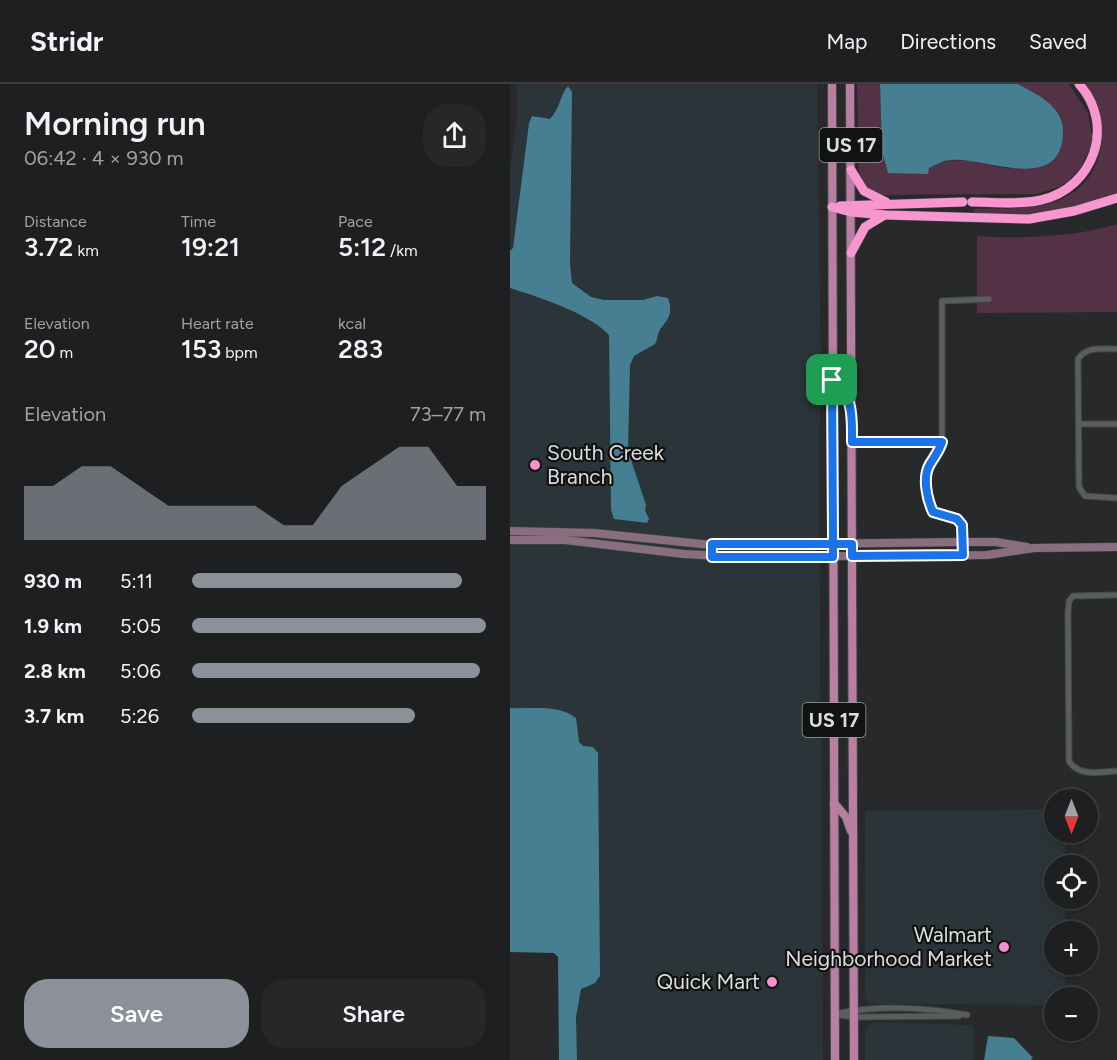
<!DOCTYPE html>
<html lang="en">
<head>
<meta charset="utf-8">
<style>
	:root { --surface:#1d1f20; --page:#252729; --text:#f1f3f6; --muted:#a0a2a5; --line:#3b3d3e; --accent:#8c9099 }
	body { margin:0; font-family:Figtree,sans-serif; background:var(--page); color:var(--text); height:100vh; display:flex; flex-direction:column; font-size:22px; white-space:nowrap }
	* { box-sizing:border-box; margin:0 }
	p { font-size:20px; color:var(--muted) }
	.icon { flex:none; width:33px; height:33px; fill:none; stroke:currentColor; stroke-width:2; stroke-linecap:round; stroke-linejoin:round }
	.map { position:relative; flex:1; overflow:hidden }
	.drawer { display:flex; flex-direction:column; background:var(--surface); width:510px }
	.drawer>* { flex:none }
	.needle { width:39px; rotate:180deg }
	.fabs { position:absolute; left:534px; top:705px; display:grid; gap:12px }
	.fabs a { display:grid; place-items:center; width:54px; height:54px; border-radius:50%; background:var(--surface); box-shadow:0 3px 9px #0003,0 0 0 2px var(--line); font-size:30px }
	.pin { position:absolute; display:grid; place-items:center; width:51px; height:51px; color:#fff; margin:-26px; border-radius:12px; box-shadow:0 3px 9px #0006 }
	.round { display:grid; place-items:center; flex:none; width:63px; height:63px; border-radius:24px; background:var(--page) }
	.overview { display:flex; align-items:center; justify-content:space-between; height:102px; padding:0 24px }
	h1 { font-size:33px; font-weight:600; line-height:45px }
	.metrics { display:grid; grid-template-columns:repeat(3,1fr); gap:9px; height:102px; padding:6px 24px }
	.metrics div { display:grid; align-content:center }
	.metrics b { font-size:26px; font-weight:600 }
	.metrics small { font-size:16px; font-weight:400 }
	.metrics p { font-size:16px }
	.chart { height:168px; padding:12px 24px }
	.chart p { display:flex; justify-content:space-between }
	.chart svg { width:100%; height:108px; margin-top:6px; fill:var(--accent); opacity:.7 }
	.button { display:flex; gap:12px; margin-top:auto; padding:12px 24px }
	.button a { flex:1; height:69px; border-radius:24px; background:var(--accent); color:#fff; font-size:24px; font-weight:600; line-height:69px; text-align:center }
	.button a+a { background:var(--page); color:var(--text) }
	ul { padding:0 24px; list-style:none; font-size:20px }
	li { display:grid; grid-template-columns:96px 72px 1fr; align-items:center; height:45px }
	li i { height:15px; border-radius:8px; background:var(--accent) }
	header { display:flex; align-items:center; gap:36px; box-sizing:border-box; height:84px; padding:0 30px; background:var(--surface); border-bottom:2px solid var(--line) }
	header strong { font-size:28px }
	nav { display:flex; gap:33px; margin-inline-start:auto; font-size:21px }
	main { display:flex; flex:1; min-height:0 }
	.map>svg:first-child { display:block }
</style>
</head>
<body>
<header>
<strong>Stridr</strong>
<nav><a>Map</a><a>Directions</a><a>Saved</a></nav>
</header>
<main>
<section class="drawer">
<div class="overview"><div><h1>Morning run</h1><p>06:42 · 4 × 930 m</p></div><a class="round"><svg class="icon" aria-label="share" viewBox="0 0 24 24"><path d="M12 15V3M7 8l5-5 5 5M5 13v7h14v-7"/></svg></a></div>
<div class="metrics">
<div><p>Distance</p><b>3.72<small> km</small></b></div>
<div><p>Time</p><b>19:21</b></div>
<div><p>Pace</p><b>5:12<small> /km</small></b></div>
</div>
<div class="metrics">
<div><p>Elevation</p><b>20<small> m</small></b></div>
<div><p>Heart rate</p><b>153<small> bpm</small></b></div>
<div><p>kcal</p><b>283</b></div>
</div>
<div class="chart"><p><span>Elevation</span>73–77 m</p>
<svg viewBox="0 0 160 44" preserveAspectRatio="none"><path d="M0 44V22L10 22L20 14L30 14L40 22L50 30L60 30L70 30L80 30L90 38L100 38L110 22L120 14L130 6L140 6L150 22L160 22V44z"/></svg>
</div>
<ul>
<li><b>930 m</b>5:11<i style="width:92%"></i></li>
<li><b>1.9 km</b>5:05<i style="width:100%"></i></li>
<li><b>2.8 km</b>5:06<i style="width:98%"></i></li>
<li><b>3.7 km</b>5:26<i style="width:76%"></i></li>
</ul>
<div class="button"><a>Save</a><a>Share</a></div>
</section>
<div class="map">
<svg width="607" height="976" viewBox="0 0 607 976">
	<rect width="100%" height="100%" fill="#27292a"/>
	<g fill="#2b3438">
		<polygon points="7,0 307,0 311,289 309,371 313,976 61,976 59,746 0,741 0,88 7,34"/>
		<polygon points="544,725 544,748 555,749 555,781 544,782 544,814 555,815 555,847 544,848 544,880 555,881 555,913 544,914 544,921 361,920 355,914 355,727"/>
		<polygon points="362,938 463,941 463,976 355,976 355,945"/>
	</g>
	<g fill="#543246">
		<polygon points="347,0 370,0 372,67 378,89 419,84 439,76 462,77 499,85 528,10 508,0 559,0 578,29 582,52 579,66 571,83 558,98 548,103 528,110 366,111 359,108 349,93"/>
		<path d="M576,0H607V111L533,131L463,132L464,125C488,124 514,126 538,120C595,105 605,44 576,0Z"/>
		<path d="M607,140V228L467,229V152C509,155 567,153 607,140Z"/>
	</g>
	<g fill="#457f91">
		<path d="M370,0H508C527,10 554,23 553,48C552,111 475,73 441,76C434,76 426,81 419,84L418,90L378,89L372,67Z"/>
		<path d="M58,2L62,8L60,181L62,199L81,213L94,216H133L147,212L158,214C166,236 151,238 148,251C147,254 147,257 145,260L124,272L120,281L118,367L136,421L135,426L139,435L137,439L104,435L101,426L99,251C79,229 28,213 0,204V167L3,164L19,39L22,32L40,35C51,23 49,13 58,2Z"/>
		<path d="M0,624C21,625 49,620 66,634L69,658L73,662L83,663L88,669L90,892L85,899L71,905L66,933L67,976H49L48,873L44,869L0,868Z"/>
		<polygon points="478,952 504,954 523,974 521,976 474,976"/>
	</g>
	<g fill="none" stroke-linecap="round" stroke-linejoin="round">
		<defs>
			<g id="street">
				<path d="M607,265C592,265 577,262 568,275L569,403L575,412L607,414"/>
				<polyline points="569,340 607,340"/>
				<polyline points="342,358 432,358"/>
				<path d="M453,471L451,441L447,435L423,428C417,415 412,393 420,380C425,372 429,367 432,358V217L479,215"/>
				<path d="M607,511L563,512L559,517L558,528L559,677C568,693 591,688 607,687"/>
				<path d="M325,930C366,921 415,923 457,931"/>
				<polyline points="329,931 344,933 449,932"/>
			</g>
			<g id="secondary">
				<polyline points="0,447 84,449 202,461 453,458 486,458 517,463"/>
				<polyline points="0,456 55,456 174,470 230,473 477,471 524,464 607,463"/>
			</g>
			<g id="primary">
				<polyline points="322,0 325,976"/>
				<polyline points="340,0 344,976"/>
				<polyline points="322,296 334,307 340,320"/>
				<polyline points="324,719 336,733 341,747"/>
			</g>
			<g id="highway">
				<polyline points="341,86 354,107 376,118"/>
				<path d="M462,118C484,118 509,121 531,116C584,104 606,41 569,0"/>
				<polyline points="330,122 453,118"/>
				<polyline points="322,123 341,128 376,131 519,135 564,127 607,114"/>
				<polyline points="341,169 355,143 373,132"/>
			</g>
		</defs>
		<use href="#street" stroke="#454748" stroke-width="7"/>
		<use href="#secondary" stroke="#454748" stroke-width="9"/>
		<use href="#primary" stroke="#454748" stroke-width="10"/>
		<use href="#highway" stroke="#454748" stroke-width="10"/>
		<use href="#street" stroke="#5a5d5e" stroke-width="5"/>
		<use href="#secondary" stroke="#896e80" stroke-width="8"/>
		<use href="#primary" stroke="#b97fa2" stroke-width="8"/>
		<use href="#highway" stroke="#f896d0" stroke-width="9"/>
	</g>
	<g fill="none" stroke-linecap="round" stroke-linejoin="round">
		<defs>
			<path id="route" d="M322,296L323,453V473H202V460H342V472L453,471L452,441L447,435L423,428C417,415 412,393 420,380C425,372 429,367 432,358H342C342,334 344,311 322,296"/>
		</defs>
		<use href="#route" stroke="#fff" stroke-width="12"/>
		<use href="#route" stroke="#1a73e8" stroke-width="8"/>
	</g>
	<g fill="#f790ce" stroke="#111212" stroke-width="2">
		<circle cx="25" cy="381" r="6"/>
		<circle cx="494" cy="863" r="6"/>
		<circle cx="262" cy="898" r="6"/>
	</g>
	<g text-anchor="middle" stroke-width="4.5" stroke-linejoin="round" paint-order="stroke">
		<g fill="#111212" stroke="#9fa1a1" stroke-width="1.5">
			<rect x="309.5" y="44" width="63" height="34" rx="4.5"/>
			<rect x="292.5" y="619" width="63" height="34" rx="4.5"/>
		</g>
		<g font-size="20" font-weight="bold" fill="#dcdede">
			<text x="341" y="68">US 17</text>
			<text x="324" y="643">US 17</text>
		</g>
		<g font-size="21" fill="#dcdede" stroke="#111212" text-anchor="end">
			<text x="37" y="376" text-anchor="start">South Creek<tspan x="37" dy="24">Branch</tspan></text>
			<text x="482" y="858">Walmart<tspan x="482" dy="24">Neighborhood Market</tspan></text>
			<text x="250" y="905">Quick Mart</text>
		</g>
	</g>
</svg>
<div class="fabs">
<a><svg class="needle" viewBox="-14 -14 28 28"><path d="M0-13l5 13h-10z" fill="#e53935"/><path d="M0 13l5-13h-10z" fill="#a0a2a5"/></svg></a>
<a><svg class="icon" aria-label="locate" viewBox="0 0 24 24"><circle cx="12" cy="12" r="6"/><path d="M12 2v4M12 18v4M2 12h4M18 12h4"/></svg></a>
<a>+</a>
<a>−</a>
</div>
<div class="pin" style="left:322px;top:296px;background:#1e9e55"><svg class="icon" aria-label="arrive" viewBox="0 0 24 24"><path d="M6 21V4h12l-3 4 3 4H6"/></svg></div>
</div>
</main>
</body>
</html>
